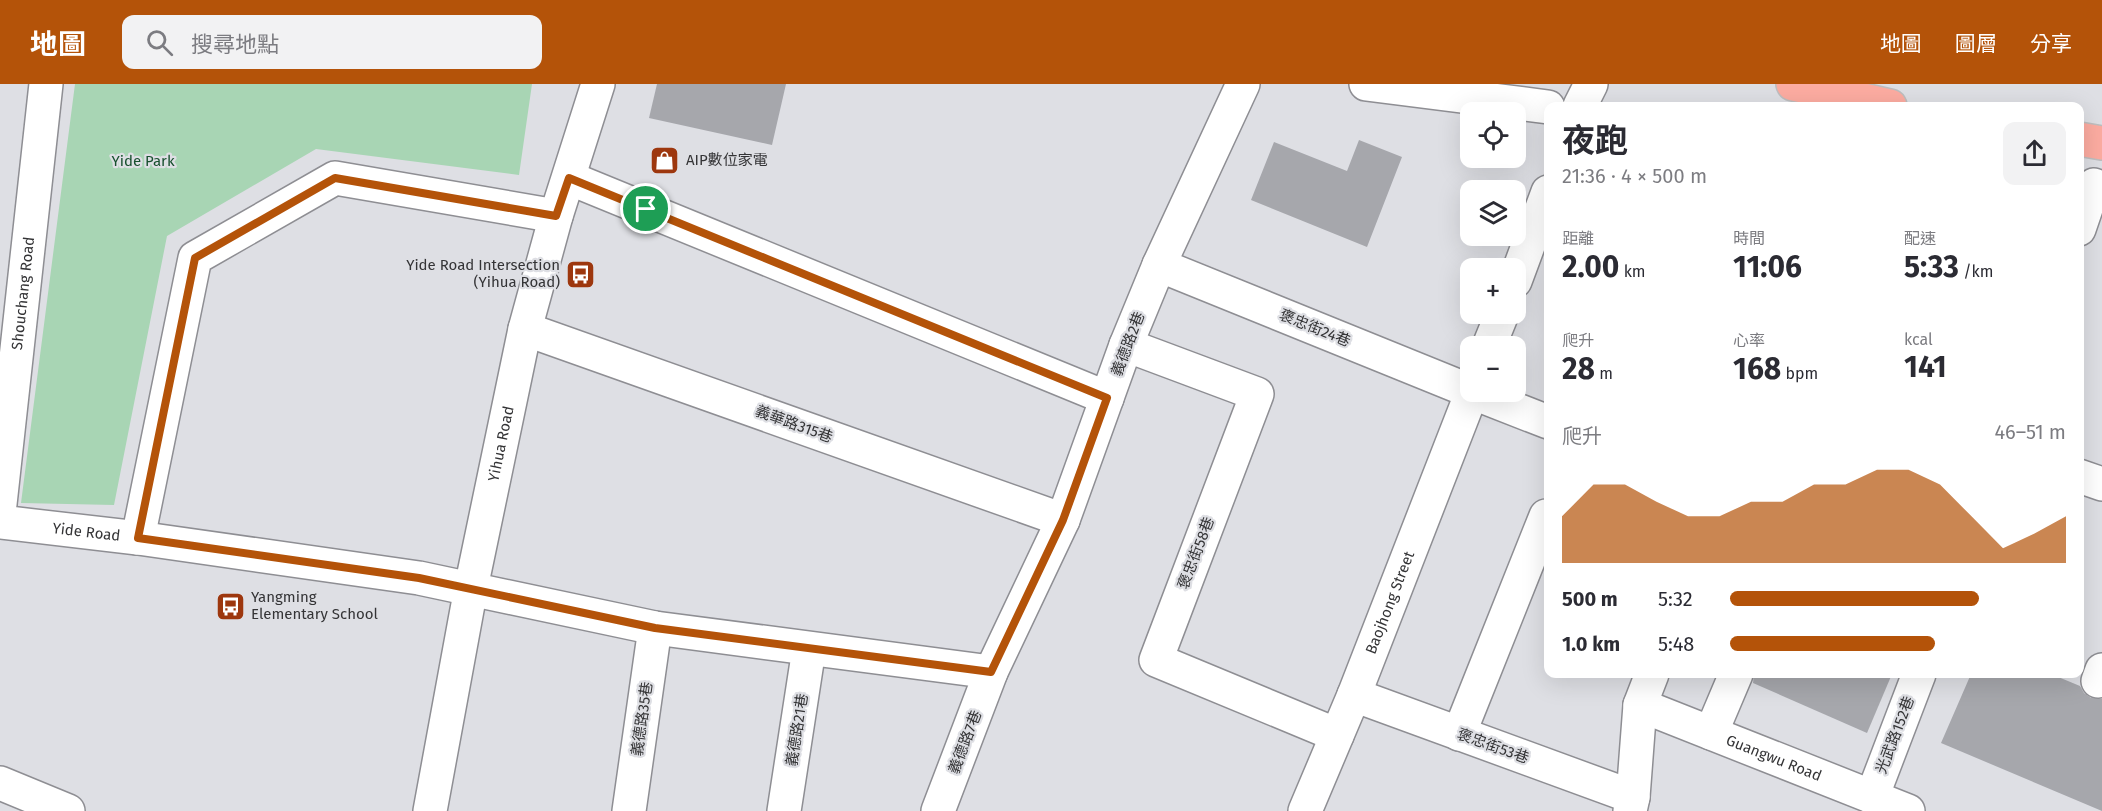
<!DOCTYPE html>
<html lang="zh-TW">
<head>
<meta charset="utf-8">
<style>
	:root { --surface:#fff; --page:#f2f2f3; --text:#2b2b33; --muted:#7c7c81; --accent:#b45309 }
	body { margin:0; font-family:"Fira Sans","Noto Sans TC",sans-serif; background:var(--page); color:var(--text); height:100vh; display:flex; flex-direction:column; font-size:22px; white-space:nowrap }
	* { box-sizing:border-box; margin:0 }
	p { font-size:20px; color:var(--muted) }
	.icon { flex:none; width:33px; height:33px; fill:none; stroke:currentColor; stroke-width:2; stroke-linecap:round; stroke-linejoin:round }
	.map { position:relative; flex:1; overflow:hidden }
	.drawer { position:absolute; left:1544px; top:18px; width:540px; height:576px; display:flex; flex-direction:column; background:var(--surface); border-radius:12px; box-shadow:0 6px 24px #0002 }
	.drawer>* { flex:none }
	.tools { position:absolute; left:1460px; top:18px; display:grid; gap:12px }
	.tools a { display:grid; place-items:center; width:66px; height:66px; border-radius:12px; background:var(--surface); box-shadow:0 6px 24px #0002; font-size:30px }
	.pin { position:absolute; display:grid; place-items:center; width:51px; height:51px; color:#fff; margin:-26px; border:3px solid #fff; border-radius:50%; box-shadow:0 2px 6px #0007 }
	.round { display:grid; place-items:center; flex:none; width:63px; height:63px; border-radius:12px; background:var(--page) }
	.overview { display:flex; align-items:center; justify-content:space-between; height:102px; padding:0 18px }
	h1 { font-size:33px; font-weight:700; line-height:45px }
	.figures { display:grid; grid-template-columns:repeat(3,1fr); gap:9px; height:102px; padding:6px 18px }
	.figures div { display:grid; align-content:center }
	.figures b { font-size:30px; font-weight:700 }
	.figures small { font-size:16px; font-weight:400 }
	.figures p { font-size:16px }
	.chart { height:168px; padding:12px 18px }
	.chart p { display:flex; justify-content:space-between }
	.chart svg { width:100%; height:108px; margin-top:6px; fill:var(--accent); opacity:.7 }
	ul { padding:0 18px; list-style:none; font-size:20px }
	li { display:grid; grid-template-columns:96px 72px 1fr; align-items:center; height:45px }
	li i { height:15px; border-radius:8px; background:var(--accent) }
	header { display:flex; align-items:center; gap:36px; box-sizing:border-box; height:84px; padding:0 30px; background:var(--accent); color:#fff }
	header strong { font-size:28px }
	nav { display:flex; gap:33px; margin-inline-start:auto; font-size:21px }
	.search { width:420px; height:54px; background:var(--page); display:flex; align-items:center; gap:15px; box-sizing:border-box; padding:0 21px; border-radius:12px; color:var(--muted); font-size:22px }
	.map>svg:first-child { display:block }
</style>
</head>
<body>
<header>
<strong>地圖</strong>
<div class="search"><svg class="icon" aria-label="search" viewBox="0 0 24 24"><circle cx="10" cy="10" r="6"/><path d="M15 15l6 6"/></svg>搜尋地點</div>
<nav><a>地圖</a><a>圖層</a><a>分享</a></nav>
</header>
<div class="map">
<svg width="2102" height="727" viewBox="0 0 2102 727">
	<rect width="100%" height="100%" fill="#dedfe4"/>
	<polygon fill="#a8d5b4" points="75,0 532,0 519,91 316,65 167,152 114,421 21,419"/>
	<g fill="#a6a7ac">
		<polygon points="657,0 786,0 772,61 649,34"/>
		<polygon points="1359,56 1402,73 1367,163 1251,116 1274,58 1347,87"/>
		<polygon points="1754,590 1892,590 1867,649 1753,599"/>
		<polygon points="1971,590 2051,590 2080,602 2084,609 2091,614 2102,615 2102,727 1941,659"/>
	</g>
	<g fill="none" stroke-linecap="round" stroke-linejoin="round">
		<defs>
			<g id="minor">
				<polyline points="1366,0 1548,23"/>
				<polyline points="1580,22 1591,0"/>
				<polyline points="569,94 1107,314"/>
				<polyline points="2079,145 2094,101"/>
				<polyline points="1159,181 1470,307"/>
				<polyline points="1515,197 1548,108"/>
				<polyline points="525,245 1063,436"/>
				<polyline points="1126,261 1257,310 1156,576 1337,651"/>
				<polyline points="1489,262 1502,230"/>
				<polyline points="1471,308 1548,338"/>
				<polyline points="2079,392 2102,400"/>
				<path id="s1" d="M0,420L46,0"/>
				<path id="s2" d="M0,438L138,454L419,494L655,544L991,588"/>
				<polyline points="138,454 195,174 335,94 556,132"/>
				<polyline points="2098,597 2102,586"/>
				<polyline points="1354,611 1633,713"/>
				<path id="s3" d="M1640,621L1908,727"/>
				<polyline points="1711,649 1736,590"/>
				<polyline points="1459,650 1546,432 1548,433"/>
				<polyline points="0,699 68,727"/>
				<polyline points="1872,713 1919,590"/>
				<path id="s4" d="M430,727L471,504L525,245L556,132L598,0"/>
				<polyline points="629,727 655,544"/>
				<polyline points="784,727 809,565"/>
				<polyline points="938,727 991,588 1063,436 1126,261 1159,181 1243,0"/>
				<path id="s5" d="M1305,727L1354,611L1472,308"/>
				<polyline points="1630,727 1633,713 1640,621 1652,590"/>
			</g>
			<g id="highway">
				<polyline points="1793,0 1890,22"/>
				<polyline points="2079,55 2102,59"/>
			</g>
		</defs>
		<use href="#minor" stroke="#8e8e93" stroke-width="36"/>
		<use href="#highway" stroke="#bebebf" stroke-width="36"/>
		<use href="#minor" stroke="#fff" stroke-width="33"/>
		<use href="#highway" stroke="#fcaca1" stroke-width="33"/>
	</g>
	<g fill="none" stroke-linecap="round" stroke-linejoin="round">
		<defs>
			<polygon id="route" points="335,94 556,132 569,94 1107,314 1063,436 991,588 655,544 419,494 138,454 195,174"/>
		</defs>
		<use href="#route" stroke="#fff" stroke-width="12"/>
		<use href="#route" stroke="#b45309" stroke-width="8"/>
	</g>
	<defs>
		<symbol id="shop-square" viewBox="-11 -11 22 22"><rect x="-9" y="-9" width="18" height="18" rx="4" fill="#9d370e" stroke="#dedfe4"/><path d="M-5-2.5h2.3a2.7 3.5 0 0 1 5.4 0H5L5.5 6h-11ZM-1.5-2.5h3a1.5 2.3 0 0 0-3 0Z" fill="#fff"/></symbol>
		<symbol id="bus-square" viewBox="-11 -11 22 22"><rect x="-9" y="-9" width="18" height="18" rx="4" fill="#9d370e" stroke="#dedfe4"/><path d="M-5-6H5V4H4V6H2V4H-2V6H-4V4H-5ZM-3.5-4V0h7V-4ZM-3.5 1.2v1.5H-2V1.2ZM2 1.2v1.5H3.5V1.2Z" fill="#fff"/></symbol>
	</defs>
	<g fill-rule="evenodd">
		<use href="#shop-square" x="648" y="60" width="33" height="33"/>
		<use href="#bus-square" x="564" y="174" width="33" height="33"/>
		<use href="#bus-square" x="214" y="506" width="33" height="33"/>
	</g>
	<g text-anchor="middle" stroke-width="4.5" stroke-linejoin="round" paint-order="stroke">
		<g font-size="15" fill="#343436" stroke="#dedfe4" text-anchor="start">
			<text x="686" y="81">AIP數位家電</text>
			<text x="560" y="186" text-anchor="end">Yide Road Intersection<tspan x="560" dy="17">(Yihua Road)</tspan></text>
			<text x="251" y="518">Yangming<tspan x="251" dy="17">Elementary School</tspan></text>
		</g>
		<g font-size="15" fill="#17502e" stroke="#dedfe4">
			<text x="143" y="82">Yide Park</text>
		</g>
		<g font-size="15" fill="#343436" stroke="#dedfe4">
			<text dy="5" stroke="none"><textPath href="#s1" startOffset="212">Shouchang Road</textPath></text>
			<text transform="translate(1315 244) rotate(22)" y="5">褒忠街24巷</text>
			<text transform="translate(1128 260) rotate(-69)" y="5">義德路2巷</text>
			<text transform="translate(794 340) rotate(20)" y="5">義華路315巷</text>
			<text dy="5" stroke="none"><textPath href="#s4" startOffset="374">Yihua Road</textPath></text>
			<text dy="5" stroke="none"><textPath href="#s2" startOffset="87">Yide Road</textPath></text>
			<text transform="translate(1196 469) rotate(-69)" y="5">褒忠街58巷</text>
			<text dy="5" stroke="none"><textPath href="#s5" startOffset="225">Baojhong Street</textPath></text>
			<text transform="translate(642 635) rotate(-82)" y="5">義德路35巷</text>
			<text transform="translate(797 646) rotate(-81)" y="5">義德路21巷</text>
			<text transform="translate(1895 651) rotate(-69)" y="5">光武路152巷</text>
			<text transform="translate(965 658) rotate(-69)" y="5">義德路7巷</text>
			<text transform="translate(1493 662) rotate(20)" y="5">褒忠街53巷</text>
			<text dy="5" stroke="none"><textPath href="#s3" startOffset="144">Guangwu Road</textPath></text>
		</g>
	</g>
</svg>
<div class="tools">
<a><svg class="icon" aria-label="locate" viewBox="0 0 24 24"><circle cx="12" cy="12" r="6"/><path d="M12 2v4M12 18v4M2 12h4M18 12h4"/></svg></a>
<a><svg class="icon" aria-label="layers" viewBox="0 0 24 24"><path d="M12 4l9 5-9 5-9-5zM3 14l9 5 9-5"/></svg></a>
<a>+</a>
<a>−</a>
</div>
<div class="pin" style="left:646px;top:125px;background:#1e9e55"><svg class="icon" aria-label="arrive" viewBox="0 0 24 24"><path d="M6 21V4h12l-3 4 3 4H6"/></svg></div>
<section class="drawer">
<div class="overview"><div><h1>夜跑</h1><p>21:36 · 4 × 500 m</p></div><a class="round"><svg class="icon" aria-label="share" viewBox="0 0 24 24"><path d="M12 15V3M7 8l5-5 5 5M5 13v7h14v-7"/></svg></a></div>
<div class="figures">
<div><p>距離</p><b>2.00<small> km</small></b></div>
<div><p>時間</p><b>11:06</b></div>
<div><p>配速</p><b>5:33<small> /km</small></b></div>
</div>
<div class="figures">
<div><p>爬升</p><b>28<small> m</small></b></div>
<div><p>心率</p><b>168<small> bpm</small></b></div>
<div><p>kcal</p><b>141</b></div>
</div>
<div class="chart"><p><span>爬升</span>46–51 m</p>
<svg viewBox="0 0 160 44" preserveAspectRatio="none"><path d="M0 44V25L10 12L20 12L30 19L40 25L50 25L60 19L70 19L80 12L90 12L100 6L110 6L120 12L130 25L140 38L150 32L160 25V44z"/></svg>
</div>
<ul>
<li><b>500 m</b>5:32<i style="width:74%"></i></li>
<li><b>1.0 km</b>5:48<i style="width:61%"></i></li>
</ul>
</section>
</div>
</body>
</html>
